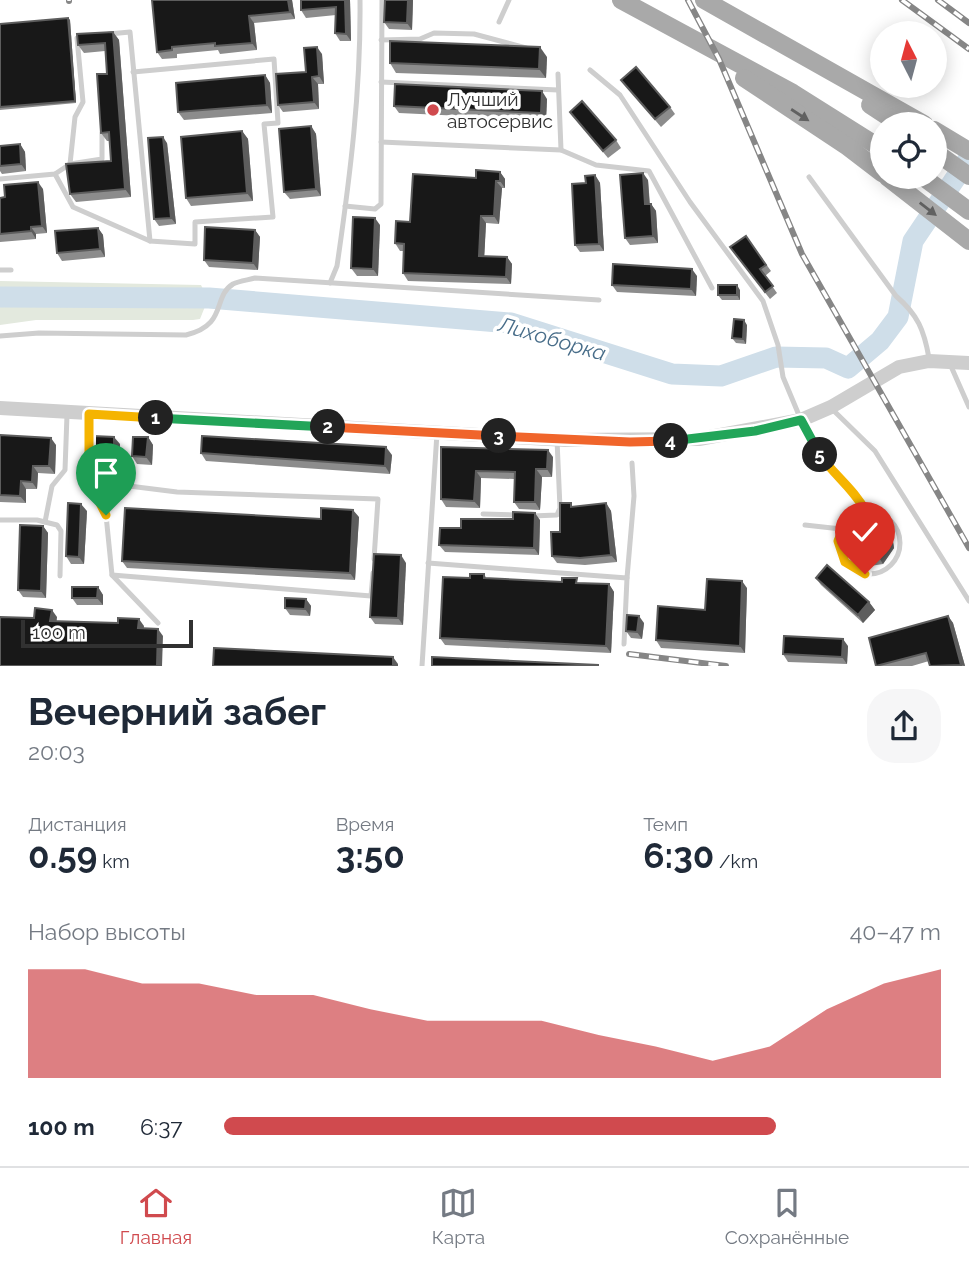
<!DOCTYPE html>
<html lang="ru">
<head>
<meta charset="utf-8">
<style>
	:root { --surface:#fff; --page:#f6f6f7; --text:#1f2937; --muted:#747a83; --line:#e0e1e3; --accent:#d04a4e }
	body { margin:0; font-family:Raleway,sans-serif; background:var(--page); color:var(--text); height:100vh; display:flex; flex-direction:column; font-size:26px; white-space:nowrap }
	* { box-sizing:border-box; margin:0 }
	p { font-size:23px; color:var(--muted) }
	.icon { flex:none; width:38px; height:38px; fill:none; stroke:currentColor; stroke-width:2; stroke-linecap:round; stroke-linejoin:round }
	.map { position:relative; height:666px; overflow:hidden }
	.details { display:flex; flex-direction:column; background:var(--surface); flex:1 }
	.details>* { flex:none }
	.needle { width:46px; rotate:354deg }
	.controls { position:absolute; left:870px; top:21px; display:grid; gap:14px }
	.controls a { display:grid; place-items:center; width:77px; height:77px; border-radius:50%; background:var(--surface); box-shadow:0 4px 18px #0003; font-size:35px }
	.scale { position:absolute; left:21px; bottom:18px; width:172px; box-sizing:border-box; padding-left:7px; border:4px solid #313131; border-top:0; font-size:19px; line-height:24px; white-space:nowrap; color:#313131; -webkit-text-stroke:5px #fff; paint-order:stroke }
	.pin { position:absolute; display:grid; place-items:center; width:60px; height:60px; color:#fff; margin:-72px -30px; border-radius:50% 50% 50% 0; rotate:-45deg; box-shadow:0 0 7px #0007 }
	.pin .icon { rotate:45deg }
	.km { position:absolute; width:35px; height:35px; margin:-18px; border-radius:50%; background:#222; color:#fff; font-size:19px; line-height:35px; text-align:center }
	.round { display:grid; place-items:center; flex:none; width:74px; height:74px; border-radius:28px; background:var(--page) }
	.summary { display:flex; align-items:center; justify-content:space-between; height:119px; padding:0 28px }
	h1 { font-size:38px; font-weight:700; line-height:52px }
	.metrics { display:grid; grid-template-columns:repeat(3,1fr); gap:10px; height:119px; padding:7px 28px }
	.metrics div { display:grid; align-content:center }
	.metrics b { font-size:35px; font-weight:700 }
	.metrics small { font-size:19px; font-weight:400 }
	.metrics p { font-size:19px }
	.chart { height:196px; padding:14px 28px }
	.chart p { display:flex; justify-content:space-between }
	.chart svg { width:100%; height:126px; margin-top:7px; fill:var(--accent); opacity:.7 }
	ul { padding:0 28px; list-style:none; font-size:23px }
	li { display:grid; grid-template-columns:112px 84px 1fr; align-items:center; height:52px }
	li i { height:18px; border-radius:9px; background:var(--accent) }
	.tab-bar { display:flex; justify-content:space-around; align-items:center; height:98px; border-top:2px solid var(--line); background:var(--surface); font-size:19px; color:var(--muted) }
	.tab-bar a { display:grid; justify-items:center; gap:4px }
	.tab-bar .selected { color:var(--accent) }
	.map>svg:first-child { display:block }
</style>
</head>
<body>
<div class="map">
<svg width="969" height="666" viewBox="0 0 969 666">
	<rect width="100%" height="100%" fill="#fff"/>
	<polygon fill="#e3e9de" points="0,281 201,285 208,299 200,319 193,320 36,320 0,325"/>
	<g fill="none" stroke-linecap="round" stroke-linejoin="round">
		<polyline stroke="#cfdee9" stroke-width="21" points="0,297 209,298 511,323 672,374 721,376 776,357 826,358 848,368 880,341 898,317 913,241 969,158"/>
		<g stroke="#cecece" stroke-width="5">
			<polyline points="499,22 509,0"/>
			<polyline points="109,34 130,32 150,241"/>
			<polyline points="381,40 420,39 434,33 474,34 526,48"/>
			<polyline points="590,70 620,95 690,202 763,301 778,345 783,377 801,420 835,477 860,501 866,512"/>
			<polyline points="558,74 561,150"/>
			<polyline points="381,82 558,90"/>
			<polyline points="381,142 561,150 596,165 649,171 712,288"/>
			<polyline points="70,164 102,159 102,133"/>
			<polyline points="55,174 73,207 150,241 195,244 195,222 273,217 264,124 278,123 274,59 133,72"/>
			<path d="M809,177L896,296C918,315 924,330 929,358"/>
			<polyline points="0,179 55,174 70,164 75,117 83,102 77,38 82,38"/>
			<polyline points="345,206 375,209 381,204 382,0"/>
			<polyline points="0,270 11,270"/>
			<path d="M330,283L337,266C350,177 361,90 360,0"/>
			<path d="M0,336L39,333L186,335C228,325 212,297 233,284C239,281 248,280 255,278L599,300"/>
			<polyline points="950,364 969,407"/>
			<polyline points="833,410 875,451 969,601"/>
			<polyline points="89,414 89,481 106,515 112,575 158,623"/>
			<polyline points="89,481 177,492 378,499 374,559"/>
			<circle cx="869" cy="543" r="31"/>
			<polyline points="483,514 518,515"/>
			<polyline points="532,516 557,515 560,508 557,440"/>
			<polyline points="0,520 37,520 57,525 61,531 60,576"/>
			<polyline points="45,522 52,486 65,470 67,415"/>
			<polyline points="805,525 841,529"/>
			<polyline points="428,563 627,578 634,496 632,463"/>
			<polyline points="112,575 371,596 373,573"/>
			<polyline points="624,644 627,578"/>
			<polyline points="422,666 437,433"/>
		</g>
		<polyline stroke="#cecece" stroke-width="14" points="0,408 566,440 699,439 801,420 831,407 899,367 929,361 969,363"/>
		<g stroke="#a9a9a9" stroke-width="18">
			<polyline points="621,0 793,93 882,149"/>
			<polyline points="704,0 924,124"/>
			<polyline points="744,78 848,147 882,173"/>
			<polyline points="870,105 899,124"/>
			<polyline points="934,130 969,151"/>
			<polyline points="934,151 969,176"/>
			<polyline points="887,177 969,241"/>
			<polyline points="923,177 969,211"/>
		</g>
		<defs>
			<g id="rail">
				<polyline points="69,0 69,1"/>
				<polyline points="688,0 719,59 802,254 969,548"/>
				<polyline points="902,0 969,49"/>
				<polyline points="938,0 969,23"/>
				<polyline points="629,654 726,666"/>
			</g>
		</defs>
		<use href="#rail" stroke="#868686" stroke-width="6"/>
		<use href="#rail" stroke="#fff" stroke-width="3.5" stroke-dasharray="10" stroke-linecap="butt"/>
	</g>
	<g fill="#8c8c8c">
		<polygon points="152,0 292,0 295,19 254,23 257,50 220,54 218,50 177,54 177,58 162,59 157,52"/>
		<polygon points="350,0 351,41 340,41 335,33 336,15 306,18 301,10"/>
		<polygon points="413,0 412,30 389,29 384,22"/>
		<polygon points="68,18 70,20 76,103 0,110 0,24"/>
		<polygon points="113,32 119,40 131,197 76,202 70,194 111,161 110,141 107,141 101,133 107,74 105,51 84,53 78,45"/>
		<polygon points="322,54 324,84 318,84 319,109 283,112 278,105"/>
		<polygon points="547,57 546,78 396,73 390,63"/>
		<polygon points="265,75 270,83 272,113 184,120 178,112"/>
		<polygon points="621,80 670,107 675,114 661,127"/>
		<polygon points="547,99 546,120 399,113 394,106"/>
		<polygon points="570,112 616,140 621,148 608,158"/>
		<polygon points="311,126 316,134 321,196 290,199 284,192"/>
		<polygon points="242,131 248,139 253,201 191,206 186,198"/>
		<polygon points="167,143 176,224 159,226 154,219"/>
		<polygon points="20,144 25,152 26,171 2,174 0,171 0,146"/>
		<polygon points="500,172 505,179 505,188 502,188 499,224 486,223 484,256 507,257 512,264 511,284 408,281 403,273 404,251 400,251 395,243 410,222 476,178"/>
		<polygon points="595,175 600,183 604,251 580,252 575,245 586,183"/>
		<polygon points="648,180 650,204 651,204 656,211 658,243 630,245 625,238"/>
		<polygon points="43,189 47,233 36,234 36,239 0,242 0,198"/>
		<polygon points="380,225 378,276 357,276 351,268"/>
		<polygon points="98,228 103,235 105,257 62,261 57,253"/>
		<polygon points="255,230 260,237 258,270 209,267 204,260"/>
		<polygon points="746,236 771,271 765,276 777,293 770,299 735,254"/>
		<polygon points="697,276 696,296 617,292 612,285"/>
		<polygon points="740,290 740,300 722,300 718,295"/>
		<polygon points="747,325 746,344 736,343 732,338"/>
		<polygon points="0,435 56,445 55,474 38,473 37,489 26,489 26,503 0,502"/>
		<polygon points="148,437 153,445 152,465 137,464 132,456"/>
		<polygon points="120,444 119,465 97,464 92,457"/>
		<polygon points="441,447 553,457 552,477 542,477 540,510 519,509 514,502 514,479 481,478 480,508 446,507 441,499"/>
		<polygon points="201,453 392,455 390,474 206,461"/>
		<polygon points="606,503 611,511 617,562 585,565 557,563 552,556 560,532 573,507"/>
		<polygon points="87,511 84,564 71,564 66,556"/>
		<polygon points="359,517 355,580 127,568 122,561 321,519"/>
		<polygon points="513,519 540,520 539,555 445,552 439,545 461,528"/>
		<polygon points="886,522 891,529 894,548 883,564 864,567 849,555 843,548"/>
		<polygon points="43,526 48,533 46,598 23,597 18,590"/>
		<polygon points="406,563 403,625 375,624 370,617"/>
		<polygon points="484,574 487,579 609,584 614,592 611,653 445,645 440,638 470,578"/>
		<polygon points="816,578 869,602 875,610 863,623 821,585"/>
		<polygon points="98,587 103,595 103,605 77,605 72,598"/>
		<polygon points="747,588 745,653 661,648 656,640 705,610"/>
		<polygon points="306,599 311,606 310,616 290,615 285,608"/>
		<polygon points="948,616 953,623 965,666 930,666 929,661 912,666 876,666"/>
		<polygon points="644,623 642,639 631,638 626,631"/>
		<polygon points="848,646 847,664 788,662 783,654"/>
	</g>
	<g fill="#5d5d5d">
		<polygon points="288,0 292,0 295,19 290,12"/>
		<polygon points="345,0 350,0 351,41 346,34"/>
		<polygon points="408,0 413,0 412,30 407,23"/>
		<polygon points="249,16 254,23 257,50 252,43"/>
		<polygon points="68,18 70,20 76,103 75,101"/>
		<polygon points="113,32 119,40 131,197 125,189"/>
		<polygon points="317,47 322,54 324,84 319,76"/>
		<polygon points="540,47 547,57 546,78 539,69"/>
		<polygon points="265,75 270,83 272,113 267,105"/>
		<polygon points="312,77 318,84 319,109 314,102"/>
		<polygon points="542,91 547,99 546,120 541,113"/>
		<polygon points="311,126 316,134 321,196 316,189"/>
		<polygon points="242,131 248,139 253,201 247,193"/>
		<polygon points="163,137 167,143 176,224 171,218"/>
		<polygon points="20,144 25,152 26,171 21,164"/>
		<polygon points="500,172 505,179 505,188 500,181"/>
		<polygon points="643,173 648,180 650,212 645,204"/>
		<polygon points="595,175 600,183 604,251 599,244"/>
		<polygon points="496,181 502,188 499,224 494,216"/>
		<polygon points="38,182 43,189 47,233 42,226"/>
		<polygon points="651,204 656,211 658,243 653,236"/>
		<polygon points="481,216 486,223 484,263 479,256"/>
		<polygon points="375,218 380,225 378,276 373,269"/>
		<polygon points="31,227 36,234 36,239 31,231"/>
		<polygon points="98,228 103,235 105,257 100,249"/>
		<polygon points="255,230 260,237 258,270 253,263"/>
		<polygon points="507,257 512,264 511,284 506,277"/>
		<polygon points="692,269 697,276 696,296 691,289"/>
		<polygon points="737,285 740,290 740,300 737,295"/>
		<polygon points="744,320 747,325 746,344 743,339"/>
		<polygon points="114,437 120,444 119,465 114,458"/>
		<polygon points="148,437 153,445 152,465 146,457"/>
		<polygon points="51,438 56,445 55,474 49,466"/>
		<polygon points="386,447 392,455 390,474 385,466"/>
		<polygon points="548,450 553,457 552,477 547,469"/>
		<polygon points="33,466 38,473 37,489 32,482"/>
		<polygon points="536,469 542,477 540,510 535,502"/>
		<polygon points="476,471 481,478 480,508 474,501"/>
		<polygon points="21,481 26,489 26,503 20,496"/>
		<polygon points="606,503 611,511 617,562 611,555"/>
		<polygon points="81,504 87,511 84,564 79,557"/>
		<polygon points="353,510 359,517 355,580 350,573"/>
		<polygon points="535,513 540,520 539,555 534,548"/>
		<polygon points="886,522 891,529 894,548 883,564 878,556"/>
		<polygon points="43,526 48,533 46,598 41,591"/>
		<polygon points="401,555 406,563 403,625 398,618"/>
		<polygon points="742,581 747,588 745,653 740,646"/>
		<polygon points="609,584 614,592 611,653 606,646"/>
		<polygon points="98,587 103,595 103,605 97,598"/>
		<polygon points="306,599 311,606 310,616 305,609"/>
		<polygon points="869,602 875,610 863,623 858,615"/>
		<polygon points="52,610 57,617 56,629 50,621"/>
		<polygon points="639,616 644,623 642,639 637,632"/>
		<polygon points="948,616 953,623 965,666 961,665"/>
		<polygon points="139,619 144,626 143,635 138,628"/>
		<polygon points="158,629 163,636 162,666 157,666"/>
		<polygon points="843,639 848,646 847,664 842,657"/>
		<polygon points="393,657 398,664 398,666 393,666"/>
	</g>
	<g fill="#181818" stroke="#5d5d5d" stroke-width="2">
		<polygon points="152,0 288,0 290,12 249,16 252,43 215,46 215,43 172,47 172,50 157,52"/>
		<polygon points="301,0 345,0 346,34 335,33 336,7 301,10"/>
		<polygon points="385,0 408,0 407,23 384,22"/>
		<polygon points="68,18 75,101 0,107 0,24"/>
		<polygon points="113,32 125,189 70,194 66,164 111,161 109,132 101,133 97,74 107,74 105,43 78,45 77,34"/>
		<polygon points="390,41 540,47 539,69 390,63"/>
		<polygon points="317,47 319,76 312,77 314,102 278,105 276,74 306,72 304,48"/>
		<polygon points="636,67 670,107 655,119 621,80"/>
		<polygon points="265,75 267,105 178,112 176,83"/>
		<polygon points="395,84 542,91 541,113 394,106"/>
		<polygon points="582,101 616,140 603,151 570,112"/>
		<polygon points="311,126 316,189 284,192 279,129"/>
		<polygon points="242,131 247,193 186,198 181,137"/>
		<polygon points="163,137 171,218 154,219 148,138"/>
		<polygon points="20,144 21,164 0,166 0,146"/>
		<polygon points="476,170 500,172 500,181 496,181 494,216 481,216 479,256 507,257 506,277 403,273 404,244 395,243 396,221 410,222 413,174 476,178"/>
		<polygon points="643,173 645,204 651,204 653,236 625,238 620,175"/>
		<polygon points="595,175 599,244 575,245 572,184 586,183 585,176"/>
		<polygon points="38,182 42,226 31,227 31,231 0,234 0,198 5,197 4,185"/>
		<polygon points="353,217 375,218 373,269 351,268"/>
		<polygon points="205,227 255,230 253,263 204,260"/>
		<polygon points="98,228 100,249 57,253 55,231"/>
		<polygon points="746,236 766,265 760,269 773,286 765,292 730,247"/>
		<polygon points="613,264 692,269 691,289 612,285"/>
		<rect x="718" y="285" width="19" height="10"/>
		<polygon points="734,319 744,320 743,339 732,338"/>
		<polygon points="0,435 51,438 49,466 33,466 32,482 21,481 20,496 0,495"/>
		<polygon points="93,436 114,437 114,458 92,457"/>
		<polygon points="202,436 386,447 385,466 201,453"/>
		<polygon points="133,437 148,437 146,457 132,456"/>
		<polygon points="441,447 548,450 547,469 536,469 535,502 514,502 515,472 476,471 474,501 441,499"/>
		<polygon points="68,503 81,504 79,557 66,556"/>
		<polygon points="560,503 571,503 571,507 606,503 611,555 580,558 552,556 551,532 560,532"/>
		<polygon points="125,508 321,519 321,508 353,510 350,573 122,561"/>
		<polygon points="870,511 886,522 889,541 878,556 859,559 843,548 840,529 852,514"/>
		<polygon points="513,512 535,513 534,548 439,545 440,528 461,528 461,519 513,519"/>
		<polygon points="20,525 43,526 41,591 18,590"/>
		<polygon points="374,554 401,555 398,618 370,617"/>
		<polygon points="827,565 869,602 858,615 816,578"/>
		<polygon points="470,574 484,574 484,578 562,582 562,578 577,578 576,583 609,584 606,646 440,638 443,577 470,578"/>
		<polygon points="707,579 742,581 740,646 656,640 658,606 705,610"/>
		<polygon points="72,587 98,587 97,598 72,598"/>
		<polygon points="285,598 306,599 305,609 285,608"/>
		<polygon points="35,608 52,610 50,621 118,623 118,618 139,619 138,628 158,629 157,666 0,666 0,617 34,618"/>
		<polygon points="627,615 639,616 637,632 626,631"/>
		<polygon points="948,616 961,665 930,666 926,653 876,666 869,638"/>
		<polygon points="784,636 843,639 842,657 783,654"/>
		<polygon points="214,648 393,657 393,666 213,666"/>
		<polygon points="432,657 598,665 598,666 432,666"/>
	</g>
	<defs><path id="oneway-solid" d="M-6-.8H1V-3.2L6.5 0L1 3.2V.8H-6Z" transform="scale(1.75)"/></defs>
	<g fill="#616161">
		<use href="#oneway-solid" transform="translate(800 115) rotate(33)"/>
		<use href="#oneway-solid" transform="translate(928 209) rotate(38)"/>
	</g>
	<g fill="none" stroke-linecap="round" stroke-linejoin="round">
		<defs>
			<polyline id="split-1" points="106,515 89,481 89,414 156,418"/>
			<polyline id="split-2" points="156,418 328,427"/>
			<polyline id="split-3" points="328,427 499,436"/>
			<polyline id="split-4" points="499,436 630,442 671,441"/>
			<polyline id="split-5" points="671,441 755,431 801,420 820,455"/>
			<path id="split-6" d="M820,455C834,475 855,490 866,512L847,520L838,541L845,562L865,574"/>
		</defs>
		<use href="#split-1" stroke="#fff" stroke-width="14"/>
		<use href="#split-2" stroke="#fff" stroke-width="14"/>
		<use href="#split-3" stroke="#fff" stroke-width="14"/>
		<use href="#split-4" stroke="#fff" stroke-width="14"/>
		<use href="#split-5" stroke="#fff" stroke-width="14"/>
		<use href="#split-6" stroke="#fff" stroke-width="14"/>
		<use href="#split-1" stroke="#f5b400" stroke-width="9"/>
		<use href="#split-2" stroke="#22a559" stroke-width="9"/>
		<use href="#split-3" stroke="#f0652b" stroke-width="9"/>
		<use href="#split-4" stroke="#f0652b" stroke-width="9"/>
		<use href="#split-5" stroke="#22a559" stroke-width="9"/>
		<use href="#split-6" stroke="#f5b400" stroke-width="9"/>
	</g>
	<circle fill="#d04a4e" stroke="#fff" stroke-width="2.5" cx="433" cy="110" r="7"/>
	<g text-anchor="middle" stroke-width="7" stroke-linejoin="round" paint-order="stroke">
		<g font-size="19" fill="#313131" stroke="#fff" text-anchor="start">
			<text x="447" y="106">Лучший<tspan x="447" dy="22">автосервис</tspan></text>
		</g>
		<g font-size="21" font-style="italic" fill="#486d89" stroke="#fff">
			<text transform="translate(552 339) rotate(16)" y="7">Лихоборка</text>
		</g>
	</g>
</svg>
<div class="controls">
<a><svg class="needle" viewBox="-14 -14 28 28"><path d="M0-13l5 13h-10z" fill="#e53935"/><path d="M0 13l5-13h-10z" fill="#747a83"/></svg></a>
<a><svg class="icon" aria-label="locate" viewBox="0 0 24 24"><circle cx="12" cy="12" r="6"/><path d="M12 2v4M12 18v4M2 12h4M18 12h4"/></svg></a>
</div>
<div class="scale">100 m</div>
<div class="pin" style="left:106px;top:515px;background:#1e9e55"><svg class="icon" aria-label="arrive" viewBox="0 0 24 24"><path d="M6 21V4h12l-3 4 3 4H6"/></svg></div>
<div class="pin" style="left:865px;top:574px;background:#d93025"><svg class="icon" aria-label="check" viewBox="0 0 24 24"><path d="M5 12l5 5 9-10"/></svg></div>
<b class="km" style="left:156px;top:418px">1</b>
<b class="km" style="left:328px;top:427px">2</b>
<b class="km" style="left:499px;top:436px">3</b>
<b class="km" style="left:671px;top:441px">4</b>
<b class="km" style="left:820px;top:455px">5</b>
</div>
<section class="details">
<div class="summary"><div><h1>Вечерний забег</h1><p>20:03</p></div><a class="round"><svg class="icon" aria-label="share" viewBox="0 0 24 24"><path d="M12 15V3M7 8l5-5 5 5M5 13v7h14v-7"/></svg></a></div>
<div class="metrics">
<div><p>Дистанция</p><b>0.59<small> km</small></b></div>
<div><p>Время</p><b>3:50</b></div>
<div><p>Темп</p><b>6:30<small> /km</small></b></div>
</div>
<div class="chart"><p><span>Набор высоты</span>40–47 m</p>
<svg viewBox="0 0 160 44" preserveAspectRatio="none"><path d="M0 44V6L10 6L20 11L30 11L40 15L50 15L60 20L70 24L80 24L90 24L100 29L110 33L120 38L130 33L140 20L150 11L160 6V44z"/></svg>
</div>
<ul>
<li><b>100 m</b>6:37<i style="width:77%"></i></li>
</ul>
</section>
<nav class="tab-bar">
<a class="selected"><svg class="icon" aria-label="home" viewBox="0 0 24 24"><path d="M3 11l9-7 9 7M6 9v11h12V9"/></svg>Главная</a>
<a><svg class="icon" aria-label="map" viewBox="0 0 24 24"><path d="M3 6l6-2 6 2 6-2v14l-6 2-6-2-6 2zM9 4v14M15 6v14"/></svg>Карта</a>
<a><svg class="icon" aria-label="saved" viewBox="0 0 24 24"><path d="M7 4h10v16l-5-4-5 4z"/></svg>Сохранённые</a>
</nav>
</body>
</html>
